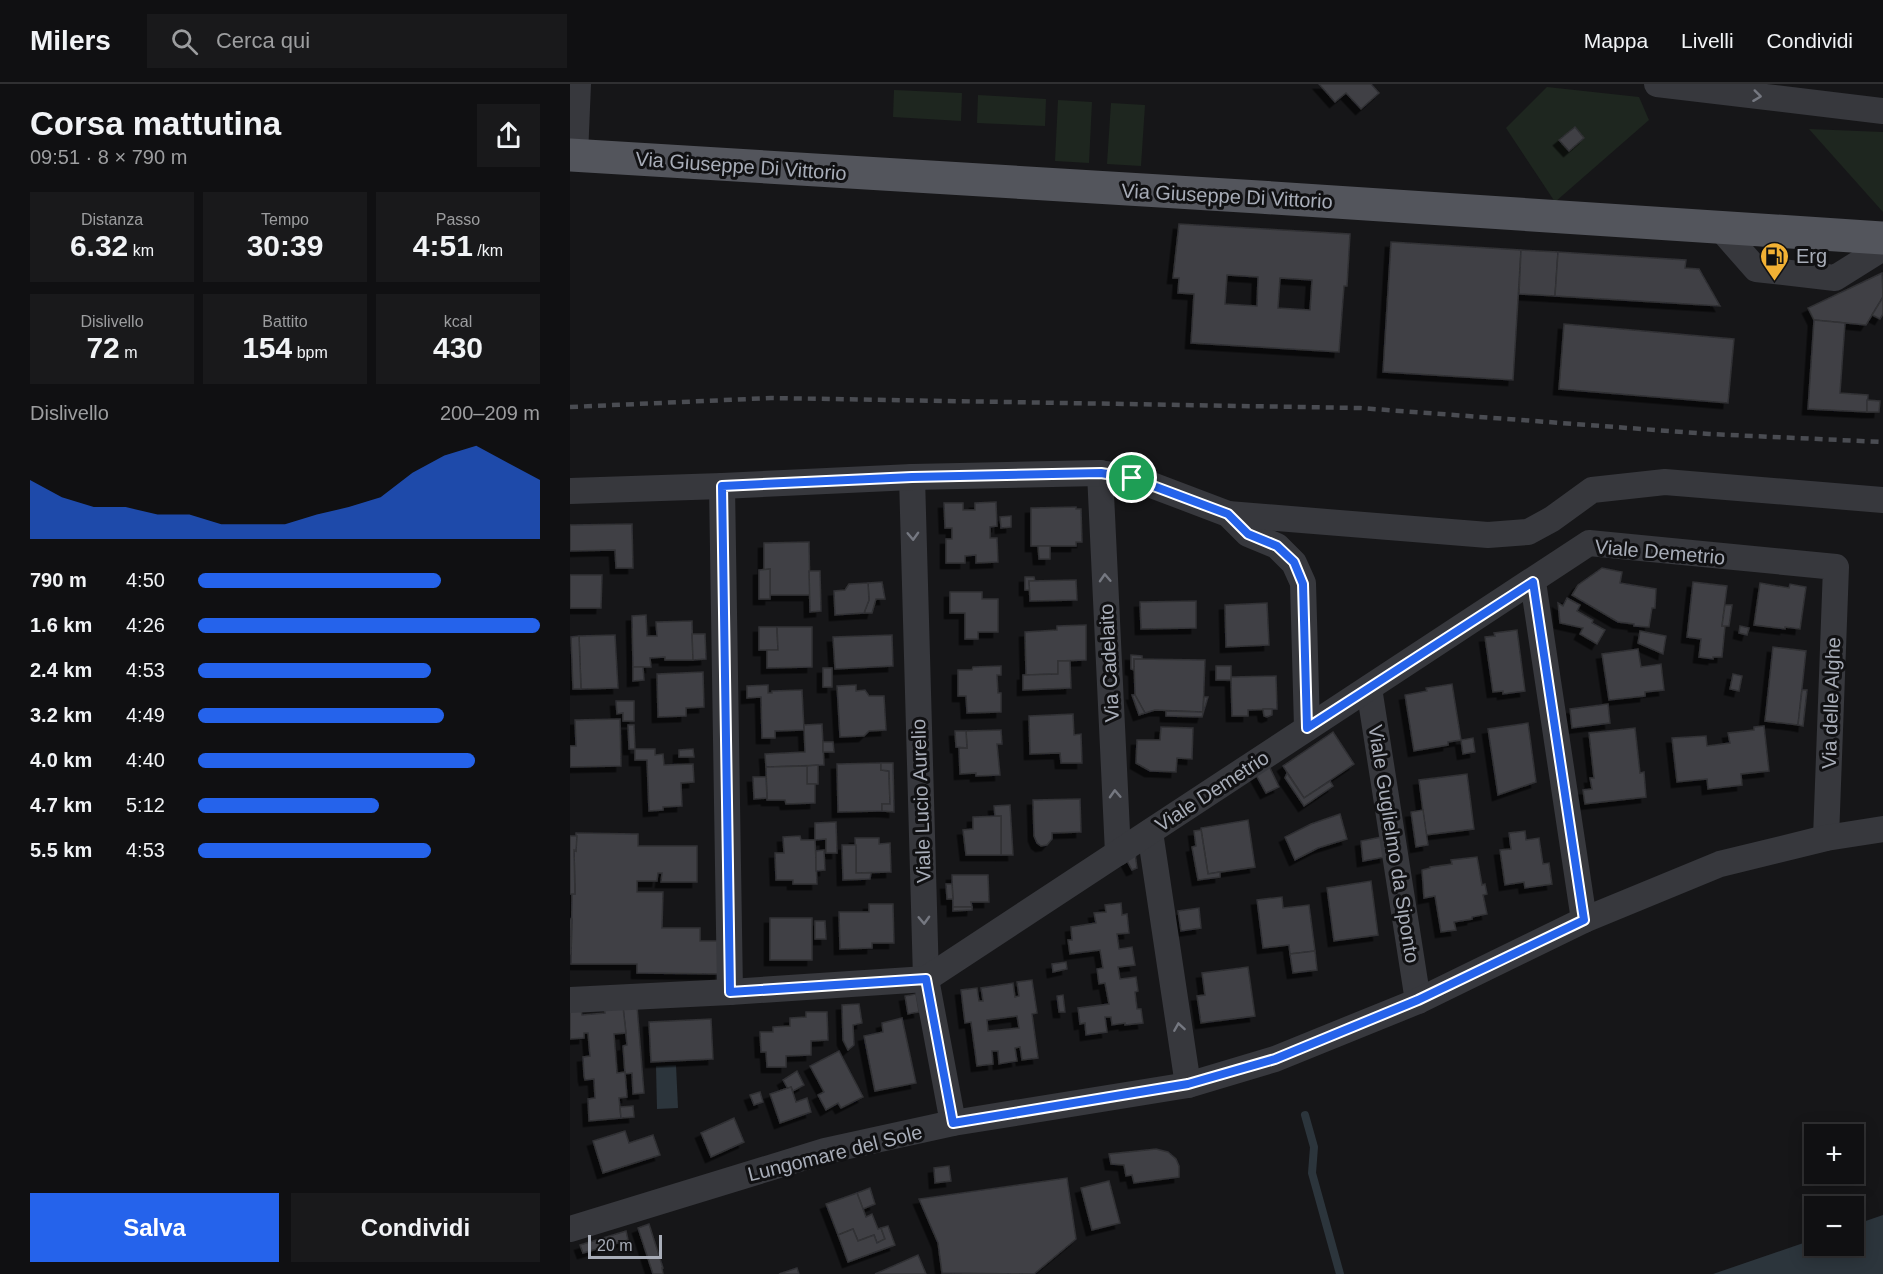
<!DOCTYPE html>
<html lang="it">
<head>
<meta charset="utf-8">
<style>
	:root { --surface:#101012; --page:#19191b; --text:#f1f3f6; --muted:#9c9d9f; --line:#303032; --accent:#2563eb }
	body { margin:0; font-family:Arial,sans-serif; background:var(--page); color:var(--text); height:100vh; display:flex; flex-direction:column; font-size:22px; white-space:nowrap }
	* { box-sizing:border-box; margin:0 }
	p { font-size:20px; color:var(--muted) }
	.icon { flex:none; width:33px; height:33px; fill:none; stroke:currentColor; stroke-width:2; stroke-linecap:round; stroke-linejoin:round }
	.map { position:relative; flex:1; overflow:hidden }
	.sheet { display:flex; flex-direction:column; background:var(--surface); width:570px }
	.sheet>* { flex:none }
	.fabs { position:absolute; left:1234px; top:1040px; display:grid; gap:12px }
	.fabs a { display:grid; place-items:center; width:60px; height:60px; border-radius:0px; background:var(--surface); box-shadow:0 3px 15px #0003,0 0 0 2px var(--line); font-size:30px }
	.scale { position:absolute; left:18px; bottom:15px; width:74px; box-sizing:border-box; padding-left:6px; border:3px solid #a8adb8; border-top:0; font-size:16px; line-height:21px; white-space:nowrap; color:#a8adb8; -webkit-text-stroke:4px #111113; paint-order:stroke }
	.pin { position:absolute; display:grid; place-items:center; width:51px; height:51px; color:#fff; margin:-26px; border:3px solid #fff; border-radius:50%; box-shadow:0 2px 6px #0007 }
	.round { display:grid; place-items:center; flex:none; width:63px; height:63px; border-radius:0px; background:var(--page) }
	.head { display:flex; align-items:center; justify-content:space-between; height:102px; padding:0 30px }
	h1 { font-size:33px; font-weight:600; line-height:45px }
	.stats { display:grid; grid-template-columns:repeat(3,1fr); gap:9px; height:102px; padding:6px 30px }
	.stats div { display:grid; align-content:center; border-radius:0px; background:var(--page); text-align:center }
	.stats b { font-size:30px; font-weight:600 }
	.stats small { font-size:16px; font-weight:400 }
	.stats p { font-size:16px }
	.chart { height:168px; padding:12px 30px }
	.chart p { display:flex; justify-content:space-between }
	.chart svg { width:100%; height:108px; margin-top:6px; fill:var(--accent); opacity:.7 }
	.cta { display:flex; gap:12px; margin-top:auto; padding:12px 30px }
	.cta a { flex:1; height:69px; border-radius:0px; background:var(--accent); color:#fff; font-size:24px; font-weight:600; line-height:69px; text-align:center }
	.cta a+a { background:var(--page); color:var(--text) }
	ul { padding:0 30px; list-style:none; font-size:20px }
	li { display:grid; grid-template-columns:96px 72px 1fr; align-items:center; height:45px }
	li i { height:15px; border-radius:8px; background:var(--accent) }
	header { display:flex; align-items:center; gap:36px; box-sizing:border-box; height:84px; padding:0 30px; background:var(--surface); border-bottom:2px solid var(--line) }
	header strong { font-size:28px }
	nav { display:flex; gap:33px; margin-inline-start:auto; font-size:21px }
	.search { width:420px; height:54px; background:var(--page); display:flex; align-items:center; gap:15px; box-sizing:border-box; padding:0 21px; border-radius:0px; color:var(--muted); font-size:22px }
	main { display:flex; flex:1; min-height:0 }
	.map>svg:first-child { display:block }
</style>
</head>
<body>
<header>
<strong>Milers</strong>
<div class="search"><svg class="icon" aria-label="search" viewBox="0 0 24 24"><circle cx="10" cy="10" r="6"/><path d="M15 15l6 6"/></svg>Cerca qui</div>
<nav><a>Mappa</a><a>Livelli</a><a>Condividi</a></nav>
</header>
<main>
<section class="sheet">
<div class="head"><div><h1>Corsa mattutina</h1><p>09:51 · 8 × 790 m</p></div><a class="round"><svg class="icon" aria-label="share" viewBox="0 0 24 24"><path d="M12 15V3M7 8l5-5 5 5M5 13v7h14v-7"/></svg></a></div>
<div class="stats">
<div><p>Distanza</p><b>6.32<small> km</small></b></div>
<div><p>Tempo</p><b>30:39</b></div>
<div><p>Passo</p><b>4:51<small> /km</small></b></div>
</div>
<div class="stats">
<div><p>Dislivello</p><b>72<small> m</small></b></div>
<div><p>Battito</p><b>154<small> bpm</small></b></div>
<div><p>kcal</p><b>430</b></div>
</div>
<div class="chart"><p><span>Dislivello</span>200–209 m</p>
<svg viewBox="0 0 160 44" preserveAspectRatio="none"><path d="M0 44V20L10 27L20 31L30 31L40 34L50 34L60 38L70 38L80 38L90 34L100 31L110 27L120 17L130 10L140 6L150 13L160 20V44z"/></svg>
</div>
<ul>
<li><b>790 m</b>4:50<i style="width:71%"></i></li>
<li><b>1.6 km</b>4:26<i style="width:100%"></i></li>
<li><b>2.4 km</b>4:53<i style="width:68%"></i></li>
<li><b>3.2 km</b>4:49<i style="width:72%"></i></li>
<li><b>4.0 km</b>4:40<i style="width:81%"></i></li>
<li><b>4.7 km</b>5:12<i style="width:53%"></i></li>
<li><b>5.5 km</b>4:53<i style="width:68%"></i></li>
</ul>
<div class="cta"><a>Salva</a><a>Condividi</a></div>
</section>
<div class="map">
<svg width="1313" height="1190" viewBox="0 0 1313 1190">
	<defs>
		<filter id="shadow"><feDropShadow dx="-5.5" dy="5.5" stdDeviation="0" flood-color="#0009"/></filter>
	</defs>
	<rect width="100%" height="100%" fill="#161618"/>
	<g fill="#1e261f">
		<polygon points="977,3 1069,13 1079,36 985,118 936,44"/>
		<polygon points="324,6 392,9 391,37 323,33"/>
		<polygon points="408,11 476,15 475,42 407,39"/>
		<polygon points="488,16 522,18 519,79 485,77"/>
		<polygon points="541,19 575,21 571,82 537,80"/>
		<polygon points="1239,45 1313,48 1313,128"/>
	</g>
	<g fill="#2c353c">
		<polygon points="106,981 108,1024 87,1025 86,982"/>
		<polygon points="1313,1131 1313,1190 1143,1190 1245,1155 1245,1161 1284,1161 1284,1141"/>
	</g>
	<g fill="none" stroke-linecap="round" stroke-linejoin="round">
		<polyline stroke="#2c353c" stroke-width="8" points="735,1031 744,1063 742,1089 770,1190"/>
	</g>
	<g fill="#404145" stroke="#303034" stroke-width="1.5" fill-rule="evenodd" filter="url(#shadow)">
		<polygon points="749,0 801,0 809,9 791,25 776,9 765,18"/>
		<polygon points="1005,43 1014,54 999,67 989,56"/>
		<path d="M609,140L780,150L777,202H774L769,268L621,259L624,210L608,209L609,194H603ZM657,191L688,193L687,222L655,220ZM710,194L742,196L740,226L708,224Z"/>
		<polygon points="821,158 951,166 943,296 813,288"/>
		<polygon points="951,166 988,168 985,212 949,210"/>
		<polygon points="988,168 1116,176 1115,184 1129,185 1150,222 985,212"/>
		<polygon points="1312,189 1313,213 1296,241 1244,236 1238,224"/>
		<polygon points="1313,213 1313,230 1310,235 1302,231"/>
		<polygon points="1244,236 1275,239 1270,309 1298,311 1297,328 1238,325"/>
		<polygon points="994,240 1164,255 1158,319 989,305"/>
		<polygon points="1297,316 1310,317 1309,328 1297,328"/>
		<polygon points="426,418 427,442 420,443 420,454 427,454 428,478 406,479 406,471 395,472 395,479 376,479 376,455 382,455 382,444 375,444 374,419 393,419 393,426 405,426 405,419"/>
		<polygon points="506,423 506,425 511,425 512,458 506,458 506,462 461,462 461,424"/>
		<polygon points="441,432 441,443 431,444 430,433"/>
		<polygon points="62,440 63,484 46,484 45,466 0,467 0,441"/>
		<polygon points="239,458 240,511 200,511 200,485 194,486 194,459"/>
		<polygon points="468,462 480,462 480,475 469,475"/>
		<polygon points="1032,484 1052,488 1050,499 1086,505 1085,524 1082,524 1079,543 1064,542 1064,540 1048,538 1002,511 1008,501"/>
		<polygon points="200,485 200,515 189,515 189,486"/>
		<polygon points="239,487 250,487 251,527 240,528"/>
		<polygon points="0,491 32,491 31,524 0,524"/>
		<polygon points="455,493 464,493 465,497 459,497 460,506 455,506"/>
		<polygon points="506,496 507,516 460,517 459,497"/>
		<polygon points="312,498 315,515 306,515 302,529 294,529 299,516 298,499"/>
		<polygon points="1123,498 1157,502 1152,542 1155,542 1152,573 1143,573 1143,575 1129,573 1131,555 1117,553"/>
		<polygon points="298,499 299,516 294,529 265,531 264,507 275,506 279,500"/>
		<polygon points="1190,499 1219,504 1220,500 1236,503 1230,545 1215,543 1215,545 1184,541"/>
		<polygon points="380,508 412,508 412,515 428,515 428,548 408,548 408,555 395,555 395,529 380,529"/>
		<polygon points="997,514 1010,521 1007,527 1023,536 1022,539 1035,546 1027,560 1010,550 1013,544 990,539 988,519 993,522"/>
		<polygon points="626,517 626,544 571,545 570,518"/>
		<polygon points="697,519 699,561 656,563 655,521"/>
		<polygon points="1155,521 1162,521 1159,542 1152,542"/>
		<polygon points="76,531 77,552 87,552 86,538 122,537 123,576 95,576 95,573 80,574 81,583 63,583 62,532"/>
		<polygon points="516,541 516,576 488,577 488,590 456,591 455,548 487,546 487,542"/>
		<polygon points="1170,542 1179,544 1177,551 1169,549"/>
		<polygon points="189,543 207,543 208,566 189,566"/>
		<polygon points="207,543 242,543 242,583 197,584 197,566 208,566"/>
		<polygon points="947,546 955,607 933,610 933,607 923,608 915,553 925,552 924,549"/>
		<polygon points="1070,547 1096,552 1093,570 1068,559"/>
		<polygon points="122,550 135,550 136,575 123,576"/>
		<polygon points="45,551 48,604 11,605 9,552"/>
		<polygon points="322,551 323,582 265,585 263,553"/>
		<polygon points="9,552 11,605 3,605 1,553"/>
		<polygon points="1203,563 1236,567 1228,641 1195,637"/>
		<polygon points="1068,565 1071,583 1091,580 1094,606 1075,608 1075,612 1039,616 1032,570"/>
		<polygon points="561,571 572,572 572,575 564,575 564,586 561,585"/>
		<polygon points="564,575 635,576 633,628 585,626 575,629 565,611"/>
		<polygon points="488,577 500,577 501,604 453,606 453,591 488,590"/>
		<polygon points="431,582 431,591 427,591 428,609 431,609 431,628 397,629 396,612 388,612 388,586 402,586 403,583"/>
		<rect x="646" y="582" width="15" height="14"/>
		<polygon points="63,583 73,583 74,596 63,597"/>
		<rect x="253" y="584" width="9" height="19"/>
		<polygon points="133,588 134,623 116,624 116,632 88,633 87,590"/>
		<polygon points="1163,590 1172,592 1169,607 1160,605"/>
		<polygon points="706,592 707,625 678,626 678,632 662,632 661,593"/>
		<polygon points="882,600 891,656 878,658 878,661 844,667 835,611 857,607 856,604"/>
		<polygon points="198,601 198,609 202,609 202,607 232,606 234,646 205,647 205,654 192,654 191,613 177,614 177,602"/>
		<polygon points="286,601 286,607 295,606 299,612 314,612 316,646 299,647 294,652 270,653 267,602"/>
		<polygon points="1232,606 1237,606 1233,642 1228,641"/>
		<polygon points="562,611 565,611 575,629 569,631"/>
		<polygon points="634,613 638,613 632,633 596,632 596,627 633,628"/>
		<polygon points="46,617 64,617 64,637 53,637 53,629 47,630"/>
		<polygon points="1038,620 1040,639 1002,644 1000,625"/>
		<polygon points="693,625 702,625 702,631 697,633 694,632"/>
		<polygon points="503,630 504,651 511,650 512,679 491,679 490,669 460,670 459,632"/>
		<polygon points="50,635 51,682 0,683 0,662 6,662 5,636"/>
		<polygon points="958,639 966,698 928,711 918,645"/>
		<polygon points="252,640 254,681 196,683 195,670 235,668 234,641"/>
		<polygon points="58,641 64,641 65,665 59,665"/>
		<polygon points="1194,642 1199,687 1171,690 1172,701 1138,705 1137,695 1107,698 1102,654 1136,652 1137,662 1160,659 1158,649 1184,646 1184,643"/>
		<polygon points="591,643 623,644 622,675 607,674 606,688 580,687 566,679 567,656 590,656"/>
		<polygon points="1065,644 1070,689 1074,688 1076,713 1015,720 1013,706 1022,705 1020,694 1024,694 1019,649"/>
		<polygon points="431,646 432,660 427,660 430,691 406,692 406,689 390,690 389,664 397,664 396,647"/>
		<polygon points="385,647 396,647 397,664 386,663"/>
		<polygon points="763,648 784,680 734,714 713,682"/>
		<polygon points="903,654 905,668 893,670 891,656"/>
		<polygon points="253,658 263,658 264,668 253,668"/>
		<polygon points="65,665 85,665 85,671 93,670 94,681 123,680 124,698 111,699 112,722 93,723 93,726 79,727 77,676 65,676"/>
		<polygon points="123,665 124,673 109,673 109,666"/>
		<polygon points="311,679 311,686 319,687 320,720 312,720 312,727 268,728 267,680"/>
		<polygon points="311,679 323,679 324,728 312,727 312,720 320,720 319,687 311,686"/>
		<polygon points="248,681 248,700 237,700 237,682"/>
		<polygon points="237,682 237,700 245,700 245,719 216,720 215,716 197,716 196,683"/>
		<polygon points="699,682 709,703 696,709 685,689"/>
		<polygon points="717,689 734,714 760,697 763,702 734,722 715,694"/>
		<polygon points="897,690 904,745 856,751 849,696"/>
		<polygon points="183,693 196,693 197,714 184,715"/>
		<polygon points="510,715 511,748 482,749 482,755 477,761 471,762 467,759 464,752 463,716"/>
		<polygon points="440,721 443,771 431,771 431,732 425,732 424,722"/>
		<polygon points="853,726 858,761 846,763 841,728"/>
		<polygon points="770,730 777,755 748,764 725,776 715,753 741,740"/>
		<polygon points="431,732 431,771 396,771 393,746 403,745 403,733"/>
		<polygon points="678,736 685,783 638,790 631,744"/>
		<polygon points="266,738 267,769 256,769 256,755 245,756 245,739"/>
		<polygon points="631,746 638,790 650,788 650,793 628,796 622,763 626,762 624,747"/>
		<polygon points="955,747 956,756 969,754 973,780 979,779 982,800 955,804 954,798 935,801 930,766 941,765 939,749"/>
		<polygon points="6,749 68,750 68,762 127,762 127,798 91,798 92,789 88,789 87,797 67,797 67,808 93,808 92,844 130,844 130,857 151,857 150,890 67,889 67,880 1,880 2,810 5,810 4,766 6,767"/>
		<polygon points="0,752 7,752 6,767 4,766 5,810 0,810"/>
		<polygon points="230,752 231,756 245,756 247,800 223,800 223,796 206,796 205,769 214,769 213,753"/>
		<polygon points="812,753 815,773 793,777 791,757"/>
		<polygon points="285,754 309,754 309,760 320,759 321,788 286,789"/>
		<polygon points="272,761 286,761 286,789 301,789 300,795 273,796"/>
		<polygon points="254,766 255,786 246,787 246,767"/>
		<polygon points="565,769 567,784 562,786 556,775"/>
		<polygon points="907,773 912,801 915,800 917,810 913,811 917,830 902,833 902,835 884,838 886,846 871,848 865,812 854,814 852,786 860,784 860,783 882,780 881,776"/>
		<polygon points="382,791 418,791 419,818 401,818 402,823 383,823"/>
		<polygon points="801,797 808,851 764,857 757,804"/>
		<polygon points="376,800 382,800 383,815 377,815"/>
		<polygon points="712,813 713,824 739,821 745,867 720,870 719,861 693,864 687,816"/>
		<polygon points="551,819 552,831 557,830 559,849 547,850 549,865 562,863 565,881 548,883 550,895 566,893 568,907 565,908 567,925 571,925 573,939 555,941 555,939 542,941 541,933 535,933 537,948 516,951 515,939 510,940 508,924 539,920 535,899 529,900 527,885 533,884 530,866 500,870 498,856 502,856 501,843 526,839 524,829 536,828 535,821"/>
		<polygon points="299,820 323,820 324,859 302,859 302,864 270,865 269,828 299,828"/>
		<polygon points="383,823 402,823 402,826 383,827"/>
		<polygon points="629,824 631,844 611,847 608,827"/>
		<rect x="200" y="834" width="42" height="42"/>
		<polygon points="0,835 2,835 1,870 0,870"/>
		<polygon points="245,837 255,837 256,855 245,855"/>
		<polygon points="745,867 747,886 723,889 720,870"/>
		<polygon points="496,878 497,885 483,888 482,880"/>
		<polygon points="678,883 685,932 631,939 627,912 635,911 632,889"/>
		<path d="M462,896L467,929L462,930L468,974L452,976L450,963L445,964L447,977L429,980L428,967H422L423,980L407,982L401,938L395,939L391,906L407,904L409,917H413L411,904L443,899L445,913L449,912L447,898ZM447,932L449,944L418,947L417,936Z"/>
		<polygon points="346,910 349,928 338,930 335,912"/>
		<polygon points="493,911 495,928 489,928 487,912"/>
		<polygon points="289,920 292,939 283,941 284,961 278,966 273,956 272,921"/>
		<polygon points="67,922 74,1009 63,1010 62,989 55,990 53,962 57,961 53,923"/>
		<polygon points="53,923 56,949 44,950 47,989 55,988 57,1013 49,1014 51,1034 19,1037 18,1015 25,1014 24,995 15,996 14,992 13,973 20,972 18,949 14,949 14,954 0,955 0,927 11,926 12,931 35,929 34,924"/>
		<polygon points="236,928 257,928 258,956 241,957 241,971 216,972 216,983 197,983 196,968 191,968 190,948 203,948 203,943 220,942 220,934 236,933"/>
		<polygon points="332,934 346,999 305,1007 294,952 313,948 312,939"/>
		<polygon points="141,935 143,975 81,978 79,938"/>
		<polygon points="269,967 293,1013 271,1024 268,1019 256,1026 248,1011 254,1008 240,982"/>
		<polygon points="227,987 234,1001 223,1007 221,1003 218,1005 213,996"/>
		<polygon points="221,1003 226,1018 237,1014 241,1028 210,1039 200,1010"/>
		<polygon points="190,1008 193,1018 184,1021 180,1011"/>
		<polygon points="63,1022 64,1033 51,1034 50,1023"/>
		<polygon points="164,1034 174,1058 141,1073 131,1049"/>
		<polygon points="55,1047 59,1059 83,1051 90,1071 33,1089 23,1057"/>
		<polygon points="586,1065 598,1068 606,1075 609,1082 609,1093 564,1099 562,1091 556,1092 554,1081 541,1080 539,1070"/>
		<polygon points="379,1082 381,1097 365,1099 364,1084"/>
		<polygon points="497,1094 506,1155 464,1190 372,1189 368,1159 349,1115"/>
		<polygon points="539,1097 550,1139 522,1146 511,1104"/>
		<polygon points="300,1104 305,1120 293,1125 287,1109"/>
		<polygon points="287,1109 296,1133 302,1130 308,1145 311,1144 315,1155 307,1159 304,1151 288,1157 283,1145 268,1151 256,1120"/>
		<polygon points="79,1140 93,1184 92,1184 93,1190 83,1190 68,1144"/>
		<polygon points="318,1142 325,1161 278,1178 268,1151 283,1145 288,1157 304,1151 307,1159 315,1155 311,1144"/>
		<polygon points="56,1147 58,1156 13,1169 10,1161"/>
		<polygon points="348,1171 356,1190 305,1190"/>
		<polygon points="227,1184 229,1190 209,1190"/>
	</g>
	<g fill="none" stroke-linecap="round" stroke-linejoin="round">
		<g stroke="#37383d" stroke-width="26">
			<polyline points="1087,0 1313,27"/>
			<polyline points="5,72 8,0"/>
			<polyline points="1150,144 1186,185 1265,194 1313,164"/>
			<polyline points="530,389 548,769"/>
			<polyline points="342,393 356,895 383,1039"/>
			<polyline points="152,402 160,908"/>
			<polyline points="0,407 152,402 342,393 530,389 563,394 658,430 678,450 707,462 724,479 733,499 737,644"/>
			<polyline points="658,430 918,451 958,448 982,435 1022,406 1095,398 1313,416"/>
			<polyline points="963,498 1014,836"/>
			<polyline points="799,604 848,917"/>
			<polyline points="580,748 618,1001"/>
			<polyline points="0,916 160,908 356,895 1019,459 1266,483 1256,754"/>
			<polyline points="0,1145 255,1067 383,1039 618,1001 705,975 848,917 1014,836 1150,780 1256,754 1313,745"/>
		</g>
		<polyline stroke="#53555c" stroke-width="33" points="0,71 689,113 1313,154"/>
		<polyline stroke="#4a4c52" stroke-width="4.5" stroke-dasharray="8 6" stroke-linecap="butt" points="0,323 201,314 790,324 1139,350 1313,358"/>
	</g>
	<defs><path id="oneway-chevron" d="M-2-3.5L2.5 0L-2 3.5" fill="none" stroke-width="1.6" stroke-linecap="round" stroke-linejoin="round" transform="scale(1.5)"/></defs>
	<g stroke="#757881">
		<use href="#oneway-chevron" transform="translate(1187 12) rotate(7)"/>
		<use href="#oneway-chevron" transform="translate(343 452) rotate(88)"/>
		<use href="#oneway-chevron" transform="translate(535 494) rotate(-93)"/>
		<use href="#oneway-chevron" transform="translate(545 710) rotate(-93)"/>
		<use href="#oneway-chevron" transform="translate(354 836) rotate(88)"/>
		<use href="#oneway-chevron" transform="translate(609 943) rotate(-99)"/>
	</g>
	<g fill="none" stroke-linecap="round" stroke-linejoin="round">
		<defs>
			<polygon id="route" points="531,389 562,394 658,430 678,450 707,462 724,478 733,500 737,644 963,498 1014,836 848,916 705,975 618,1000 383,1039 356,895 160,908 152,402 342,393"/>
		</defs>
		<use href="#route" stroke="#fff" stroke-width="12"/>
		<use href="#route" stroke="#2563eb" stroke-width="8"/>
	</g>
	<defs>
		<symbol id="fuel-pin" viewBox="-11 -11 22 30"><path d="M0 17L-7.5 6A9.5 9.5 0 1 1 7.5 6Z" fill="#f2b134" stroke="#111113"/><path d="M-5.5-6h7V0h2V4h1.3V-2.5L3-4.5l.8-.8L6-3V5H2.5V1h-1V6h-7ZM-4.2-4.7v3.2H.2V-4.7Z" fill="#111"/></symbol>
	</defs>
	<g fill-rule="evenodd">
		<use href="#fuel-pin" x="1188" y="156" width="33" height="45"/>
	</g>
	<g text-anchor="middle" stroke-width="6" stroke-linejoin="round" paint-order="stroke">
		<g font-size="20" fill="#a8adb8" stroke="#111113">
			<text transform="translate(171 82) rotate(4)" y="7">Via Giuseppe Di Vittorio</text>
			<text transform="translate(657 112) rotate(3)" y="7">Via Giuseppe Di Vittorio</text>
			<text transform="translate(1090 468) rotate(5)" y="7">Viale Demetrio</text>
			<text transform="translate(539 579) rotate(-93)" y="7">Via Cadelaito</text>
			<text transform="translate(1261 619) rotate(-88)" y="7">Via delle Alghe</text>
			<text transform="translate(642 707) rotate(-33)" y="7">Viale Demetrio</text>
			<text transform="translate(351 717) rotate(-92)" y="7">Viale Lucio Aurelio</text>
			<text transform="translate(824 760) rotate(81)" y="7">Viale Guglielmo da Siponto</text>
			<text transform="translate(265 1069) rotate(-14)" y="7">Lungomare del Sole</text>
		</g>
		<g font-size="20" fill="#a8adb8" stroke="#111113" text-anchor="start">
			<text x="1226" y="179">Erg</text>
		</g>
	</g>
</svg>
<div class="fabs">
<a>+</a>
<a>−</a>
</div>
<div class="scale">20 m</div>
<div class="pin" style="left:562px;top:394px;background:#1e9e55"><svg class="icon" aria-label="arrive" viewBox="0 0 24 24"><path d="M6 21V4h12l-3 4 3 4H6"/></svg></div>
</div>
</main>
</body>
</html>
